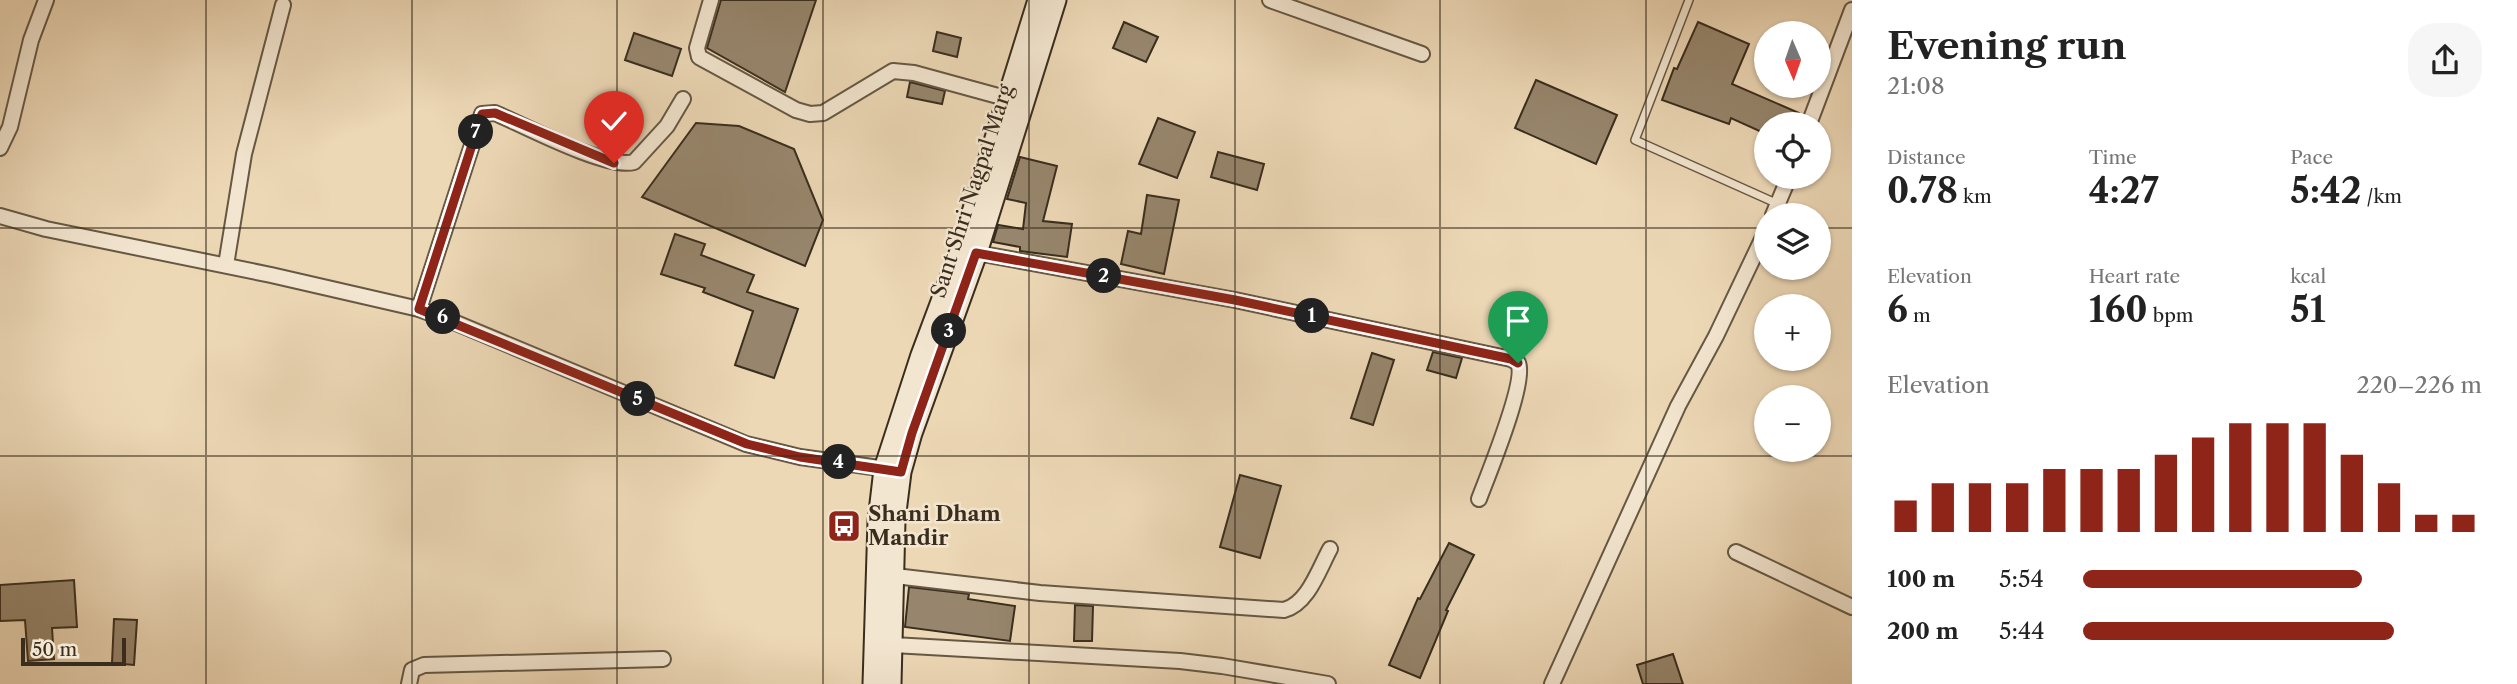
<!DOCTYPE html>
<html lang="en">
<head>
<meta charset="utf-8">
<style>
	:root { --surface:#fff; --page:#f6f6f6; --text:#222; --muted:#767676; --accent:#8f2418 }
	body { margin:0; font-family:"Libre Caslon Text",serif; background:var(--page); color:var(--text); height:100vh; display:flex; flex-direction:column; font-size:26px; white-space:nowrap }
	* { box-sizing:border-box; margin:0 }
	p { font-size:23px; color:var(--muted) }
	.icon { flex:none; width:38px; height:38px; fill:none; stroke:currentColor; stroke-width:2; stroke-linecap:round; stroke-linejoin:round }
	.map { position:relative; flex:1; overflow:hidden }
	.sheet { display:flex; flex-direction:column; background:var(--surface); width:665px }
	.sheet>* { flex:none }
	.needle { width:46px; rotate:178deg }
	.fabs { position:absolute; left:1754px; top:21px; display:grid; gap:14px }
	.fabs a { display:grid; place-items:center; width:77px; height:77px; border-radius:50%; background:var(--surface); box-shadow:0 2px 5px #0004; font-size:35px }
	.scale { position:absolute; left:21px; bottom:18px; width:105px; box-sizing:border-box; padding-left:7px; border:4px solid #392d1e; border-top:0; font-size:19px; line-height:24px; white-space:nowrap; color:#392d1e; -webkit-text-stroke:5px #f3e6d0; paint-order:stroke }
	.pin { position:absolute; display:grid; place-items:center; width:60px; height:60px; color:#fff; margin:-72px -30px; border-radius:50% 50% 50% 0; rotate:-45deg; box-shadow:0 0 7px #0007 }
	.pin .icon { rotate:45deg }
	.km { position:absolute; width:35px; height:35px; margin:-18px; border-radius:50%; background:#222; color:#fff; font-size:19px; line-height:35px; text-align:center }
	.round { display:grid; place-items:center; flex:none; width:74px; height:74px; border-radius:28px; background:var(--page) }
	.head { display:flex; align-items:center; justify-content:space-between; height:119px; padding:0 35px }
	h1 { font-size:38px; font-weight:700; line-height:52px }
	.metrics { display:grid; grid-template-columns:repeat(3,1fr); gap:10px; height:119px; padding:7px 35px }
	.metrics div { display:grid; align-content:center }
	.metrics b { font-size:35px; font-weight:700 }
	.metrics small { font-size:19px; font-weight:400 }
	.metrics p { font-size:19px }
	.chart { height:196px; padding:14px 35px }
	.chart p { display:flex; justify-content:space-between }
	.chart svg { width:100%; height:126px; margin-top:7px; stroke:var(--accent); stroke-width:6 }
	ul { padding:0 35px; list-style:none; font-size:23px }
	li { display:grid; grid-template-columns:112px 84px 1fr; align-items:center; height:52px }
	li i { height:18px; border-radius:9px; background:var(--accent) }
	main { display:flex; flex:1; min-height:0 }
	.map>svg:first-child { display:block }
</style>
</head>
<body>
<main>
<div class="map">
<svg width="1852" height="684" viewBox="0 0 1852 684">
	<rect width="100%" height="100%" fill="#edd8b6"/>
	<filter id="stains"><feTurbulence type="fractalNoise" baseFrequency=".00286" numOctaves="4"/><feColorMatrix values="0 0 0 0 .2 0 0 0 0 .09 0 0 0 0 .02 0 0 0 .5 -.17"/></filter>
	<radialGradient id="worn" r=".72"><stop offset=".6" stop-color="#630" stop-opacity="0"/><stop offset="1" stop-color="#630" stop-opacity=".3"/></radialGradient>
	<g fill="#97866d" stroke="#392d1e" stroke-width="2">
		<polygon points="721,0 816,0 785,92 707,48"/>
		<polygon points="1124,22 1158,37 1146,62 1113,48"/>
		<polygon points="1698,22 1749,44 1732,84 1799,113 1794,124 1766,124 1766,134 1731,118 1729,124 1662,100 1674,68 1677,69"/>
		<polygon points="937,32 961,38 957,57 933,51"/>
		<polygon points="634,33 681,49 672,76 625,60"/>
		<polygon points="1536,80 1617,115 1596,164 1515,128"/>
		<polygon points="910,82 945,91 942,104 907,97"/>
		<polygon points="1158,118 1195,132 1177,178 1139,164"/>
		<polygon points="696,123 739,126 794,149 823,220 805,266 642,197"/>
		<polygon points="1218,152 1264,164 1257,190 1211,177"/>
		<polygon points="1020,157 1057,166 1043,221 1072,224 1067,257 1020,251 1020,247 993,242 998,225 1023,229 1026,203 1007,199"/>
		<polygon points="1147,195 1179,200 1164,274 1121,264 1128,231 1141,234"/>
		<polygon points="675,234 705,244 701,255 754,275 747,292 798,309 774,378 735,365 753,311 703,292 705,288 661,274"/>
		<polygon points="1433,352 1462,358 1456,378 1427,370"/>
		<polygon points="1372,353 1394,360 1373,425 1351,418"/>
		<polygon points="1240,475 1281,486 1260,558 1220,547"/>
		<polygon points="1449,543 1474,555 1446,610 1448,611 1420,678 1389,665 1418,598 1420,599"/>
		<polygon points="74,580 77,627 52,628 54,659 28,661 25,620 0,621 0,585"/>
		<polygon points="909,587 969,594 968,599 1015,606 1010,641 905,627"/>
		<polygon points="1075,605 1093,606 1092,641 1074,641"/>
		<polygon points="114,619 137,620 134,665 112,663"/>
		<polygon points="1673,654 1683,684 1643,684 1637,665"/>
	</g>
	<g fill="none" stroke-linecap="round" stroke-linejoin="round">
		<defs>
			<polyline id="lane" points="1689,0 1635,140 1778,204"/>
			<g id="street">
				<polyline points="711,0 697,48 699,57 796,110 810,114 823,113 893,71 914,73 1009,99"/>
				<polyline points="1270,0 1422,54"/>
				<polyline points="1809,124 1852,10"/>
				<polyline points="0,148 10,127 31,40 46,0"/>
				<polyline points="1773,215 1789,177"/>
				<polyline points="0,216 46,229 271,275 419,309 449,320 746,444 800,457 894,470"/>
				<path d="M977,253L1235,300L1511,359L1518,363C1527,381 1488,475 1479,499"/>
				<polyline points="226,265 244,154 283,5"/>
				<path d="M419,309L482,114L495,113C523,125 608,170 634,162L667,126L683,99"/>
				<polyline points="1736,552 1852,607"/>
				<path d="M895,576L1040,593L1284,610C1308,604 1319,569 1330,549"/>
				<polyline points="893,645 1180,661 1222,666 1328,684"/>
				<polyline points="409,684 412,670 424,665 663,659"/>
				<polyline points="1552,684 1678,406 1716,336 1766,231"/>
			</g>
			<g id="secondary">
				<polyline points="873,684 878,521 884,469 921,355 960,251 1038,0"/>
				<polyline points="891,684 895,520 901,472 912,433 977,253 1056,0"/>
			</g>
		</defs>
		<use href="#lane" stroke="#665844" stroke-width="10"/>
		<use href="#street" stroke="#665844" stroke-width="18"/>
		<use href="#secondary" stroke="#392d1e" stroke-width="23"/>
		<use href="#lane" stroke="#f3e6d0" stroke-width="7"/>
		<use href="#street" stroke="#f3e6d0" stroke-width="14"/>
		<use href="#secondary" stroke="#f3e6d0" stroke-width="19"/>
	</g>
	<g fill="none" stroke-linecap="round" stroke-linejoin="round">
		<defs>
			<polyline id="route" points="614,163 495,113 482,114 419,309 747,444 800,457 901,472 912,433 976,253 1235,300 1511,359 1518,363"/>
		</defs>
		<use href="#route" stroke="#fff" stroke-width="14"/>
		<use href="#route" stroke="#8f2418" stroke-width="9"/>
	</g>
	<path fill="none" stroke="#392d1e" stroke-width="2" stroke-opacity="0.55" d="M206,0V684M412,0V684M617,0V684M823,0V684M1029,0V684M1235,0V684M1440,0V684M1646,0V684M0,228H1766M1818,228H1852M0,456H1852"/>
	<defs>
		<symbol id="bus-square" viewBox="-11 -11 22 22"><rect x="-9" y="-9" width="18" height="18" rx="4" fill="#8f2418" stroke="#f3e6d0"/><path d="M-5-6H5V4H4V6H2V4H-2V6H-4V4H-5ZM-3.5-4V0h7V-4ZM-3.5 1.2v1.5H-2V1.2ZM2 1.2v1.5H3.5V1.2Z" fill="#fff"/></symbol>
	</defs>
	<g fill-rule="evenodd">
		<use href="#bus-square" x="825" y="507" width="38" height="38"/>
	</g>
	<g text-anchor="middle" stroke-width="5" stroke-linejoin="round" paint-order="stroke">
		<g font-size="21" fill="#392d1e" stroke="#f3e6d0">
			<text transform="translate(972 191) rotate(-72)" y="7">Sant Shri Nagpal Marg</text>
		</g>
		<g font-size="21" font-weight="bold" fill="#392d1e" stroke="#f3e6d0" text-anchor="start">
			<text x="868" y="521">Shani Dham<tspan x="868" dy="24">Mandir</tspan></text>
		</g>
	</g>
	<rect width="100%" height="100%" filter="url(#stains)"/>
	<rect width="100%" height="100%" fill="url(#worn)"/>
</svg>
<div class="fabs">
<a><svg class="needle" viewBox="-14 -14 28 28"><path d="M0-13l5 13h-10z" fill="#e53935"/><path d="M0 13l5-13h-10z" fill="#767676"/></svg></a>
<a><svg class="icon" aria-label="locate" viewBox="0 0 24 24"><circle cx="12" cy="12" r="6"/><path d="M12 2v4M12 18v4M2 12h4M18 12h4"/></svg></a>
<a><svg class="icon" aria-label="layers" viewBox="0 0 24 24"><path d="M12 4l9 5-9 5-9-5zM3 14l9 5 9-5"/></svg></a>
<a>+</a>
<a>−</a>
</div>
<div class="scale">50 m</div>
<div class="pin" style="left:1518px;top:363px;background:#1e9e55"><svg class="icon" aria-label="arrive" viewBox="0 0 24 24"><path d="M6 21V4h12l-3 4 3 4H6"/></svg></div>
<div class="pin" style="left:614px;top:163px;background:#d93025"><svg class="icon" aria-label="check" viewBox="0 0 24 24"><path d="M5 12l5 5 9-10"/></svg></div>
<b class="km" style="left:1312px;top:316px">1</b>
<b class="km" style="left:1104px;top:276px">2</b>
<b class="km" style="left:949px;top:331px">3</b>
<b class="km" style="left:839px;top:462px">4</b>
<b class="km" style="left:638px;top:399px">5</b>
<b class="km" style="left:443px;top:317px">6</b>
<b class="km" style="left:476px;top:132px">7</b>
</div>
<section class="sheet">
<div class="head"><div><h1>Evening run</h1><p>21:08</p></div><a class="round"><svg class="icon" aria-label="share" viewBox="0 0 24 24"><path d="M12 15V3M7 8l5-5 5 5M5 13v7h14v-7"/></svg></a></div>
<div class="metrics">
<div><p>Distance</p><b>0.78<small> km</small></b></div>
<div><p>Time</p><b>4:27</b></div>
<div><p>Pace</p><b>5:42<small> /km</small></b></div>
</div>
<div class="metrics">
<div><p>Elevation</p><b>6<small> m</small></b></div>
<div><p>Heart rate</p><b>160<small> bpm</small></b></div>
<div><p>kcal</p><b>51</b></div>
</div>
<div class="chart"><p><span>Elevation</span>220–226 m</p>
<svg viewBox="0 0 160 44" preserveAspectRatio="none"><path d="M5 44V33M15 44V27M25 44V27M35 44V27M45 44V22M55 44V22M65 44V22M75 44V17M85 44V11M95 44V6M105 44V6M115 44V6M125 44V17M135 44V27M145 44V38M155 44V38"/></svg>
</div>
<ul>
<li><b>100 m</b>5:54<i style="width:70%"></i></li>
<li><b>200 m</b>5:44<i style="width:78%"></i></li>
</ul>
</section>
</main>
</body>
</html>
